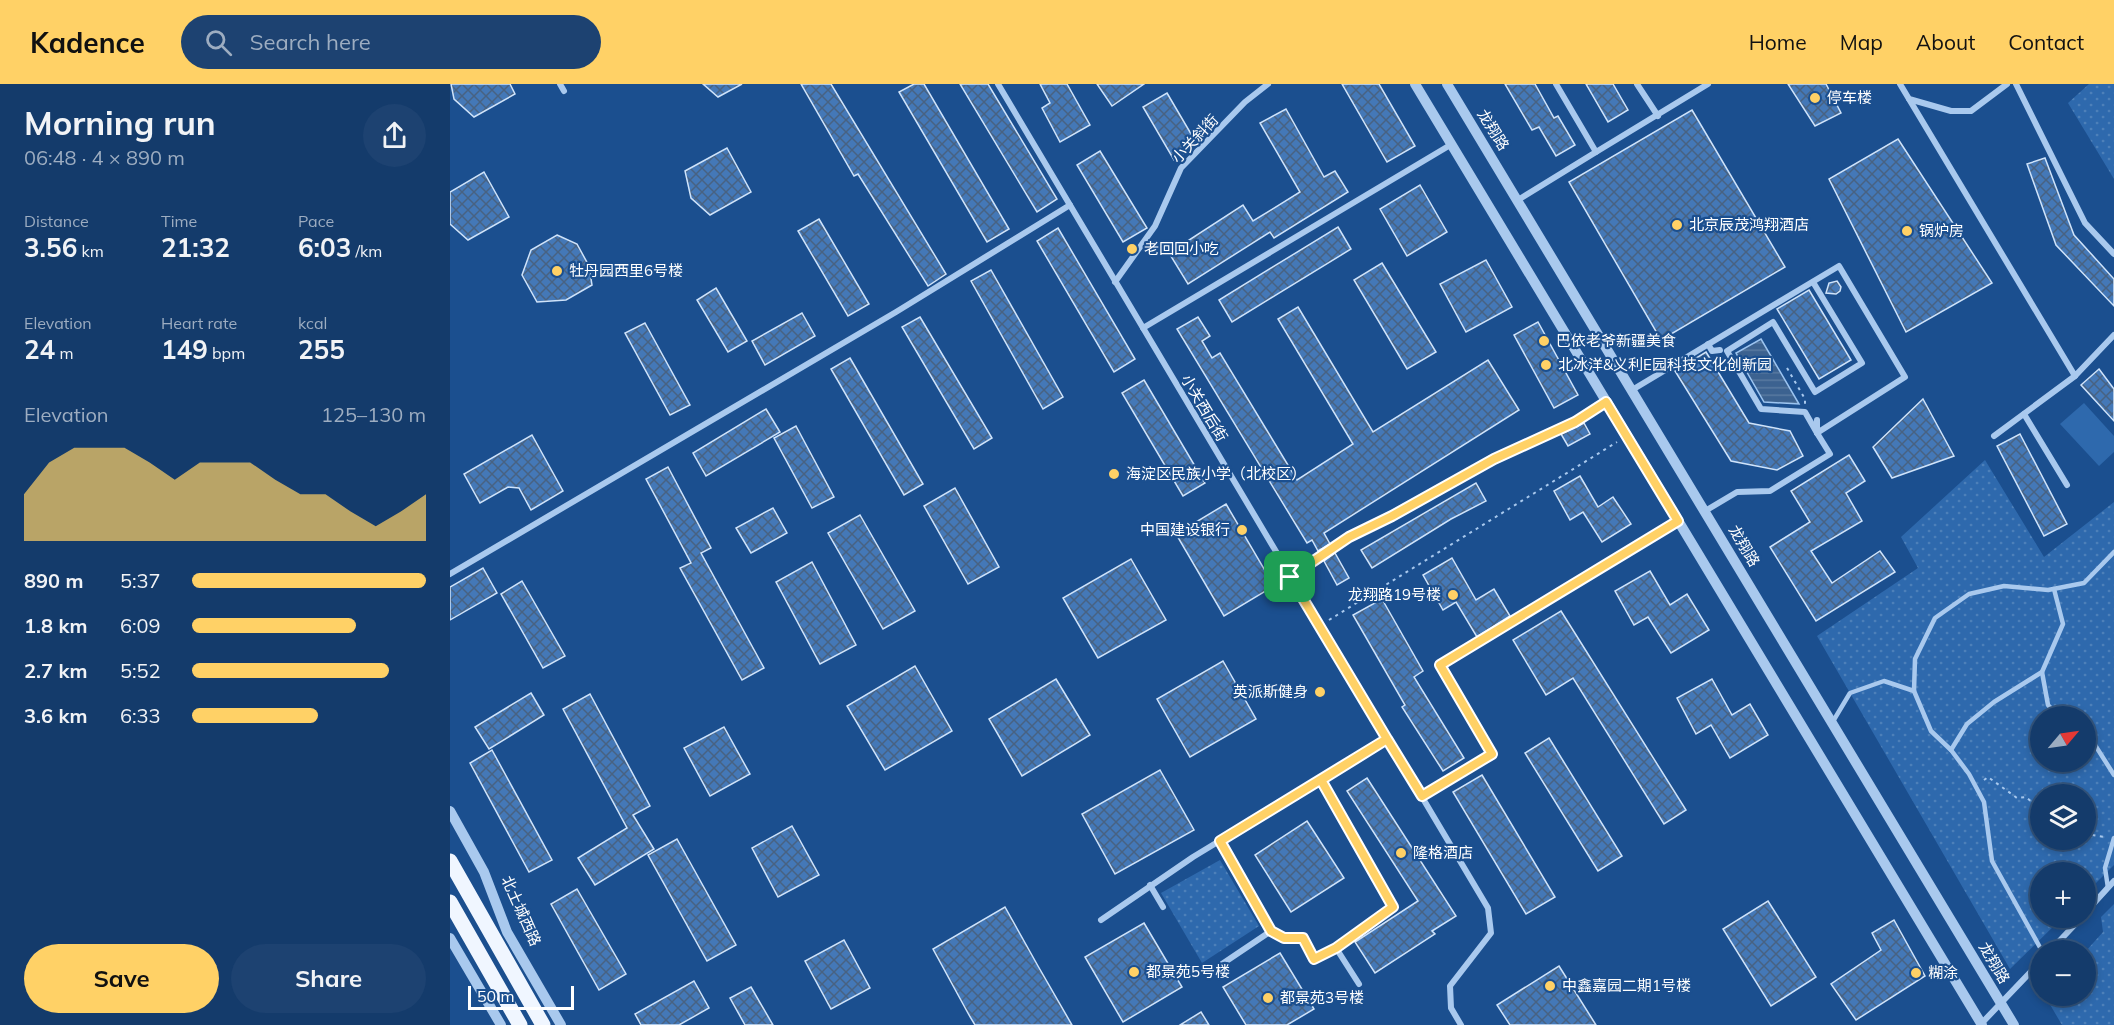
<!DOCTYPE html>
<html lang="en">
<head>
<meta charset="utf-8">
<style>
	:root { --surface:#143b6b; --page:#1d4271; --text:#f1f3f6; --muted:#9dadc1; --line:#33557e; --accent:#ffd166 }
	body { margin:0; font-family:Mulish,"Noto Sans SC",sans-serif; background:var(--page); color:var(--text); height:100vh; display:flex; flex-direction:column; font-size:22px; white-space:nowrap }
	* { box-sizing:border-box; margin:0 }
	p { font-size:20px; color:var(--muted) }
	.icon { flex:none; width:33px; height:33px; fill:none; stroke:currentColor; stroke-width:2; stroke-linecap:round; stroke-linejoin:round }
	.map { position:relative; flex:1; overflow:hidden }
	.side { display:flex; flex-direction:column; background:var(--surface); width:450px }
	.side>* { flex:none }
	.needle { width:39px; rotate:61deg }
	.controls { position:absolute; left:1580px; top:622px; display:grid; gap:12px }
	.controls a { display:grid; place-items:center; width:66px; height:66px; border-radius:50%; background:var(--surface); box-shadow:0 3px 9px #0003,0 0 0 2px var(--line); font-size:30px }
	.scale { position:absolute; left:18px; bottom:15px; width:106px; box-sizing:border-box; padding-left:6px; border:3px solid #fff; border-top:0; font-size:16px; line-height:21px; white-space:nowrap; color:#fff; -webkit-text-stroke:4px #1b4f8f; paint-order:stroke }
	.pin { position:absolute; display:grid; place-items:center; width:51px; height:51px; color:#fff; margin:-26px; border-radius:12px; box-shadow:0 3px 9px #0006 }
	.round { display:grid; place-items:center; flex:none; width:63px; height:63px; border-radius:32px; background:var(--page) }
	.head { display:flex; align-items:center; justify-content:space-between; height:102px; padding:0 24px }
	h1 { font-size:33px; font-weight:700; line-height:45px }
	.figures { display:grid; grid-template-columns:repeat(3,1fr); gap:9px; height:102px; padding:6px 24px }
	.figures div { display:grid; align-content:center }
	.figures b { font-size:26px; font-weight:700 }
	.figures small { font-size:16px; font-weight:400 }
	.figures p { font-size:16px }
	.chart { height:168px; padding:12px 24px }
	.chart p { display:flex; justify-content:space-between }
	.chart svg { width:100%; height:108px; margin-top:6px; fill:var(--accent); opacity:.7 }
	.action { display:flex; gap:12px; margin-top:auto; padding:12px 24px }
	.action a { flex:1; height:69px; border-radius:36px; background:var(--accent); color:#111; font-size:24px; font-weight:700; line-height:69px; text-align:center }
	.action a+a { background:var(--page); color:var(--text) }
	ul { padding:0 24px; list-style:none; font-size:20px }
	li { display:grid; grid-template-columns:96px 72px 1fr; align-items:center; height:45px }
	li i { height:15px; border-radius:8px; background:var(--accent) }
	header { display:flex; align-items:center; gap:36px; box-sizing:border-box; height:84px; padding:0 30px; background:var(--accent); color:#111 }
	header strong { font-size:28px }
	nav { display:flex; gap:33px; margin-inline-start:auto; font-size:21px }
	.search { width:420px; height:54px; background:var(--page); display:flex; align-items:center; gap:15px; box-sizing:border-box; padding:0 21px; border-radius:33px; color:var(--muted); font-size:22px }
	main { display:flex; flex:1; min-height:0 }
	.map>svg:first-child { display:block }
</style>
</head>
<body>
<header>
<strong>Kadence</strong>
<div class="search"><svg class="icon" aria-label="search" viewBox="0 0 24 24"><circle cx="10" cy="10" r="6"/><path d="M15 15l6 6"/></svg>Search here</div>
<nav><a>Home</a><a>Map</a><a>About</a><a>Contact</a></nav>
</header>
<main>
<section class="side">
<div class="head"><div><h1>Morning run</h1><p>06:48 · 4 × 890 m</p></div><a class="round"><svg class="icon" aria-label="share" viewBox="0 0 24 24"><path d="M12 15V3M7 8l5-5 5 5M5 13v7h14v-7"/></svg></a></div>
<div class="figures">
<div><p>Distance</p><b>3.56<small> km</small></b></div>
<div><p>Time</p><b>21:32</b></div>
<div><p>Pace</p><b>6:03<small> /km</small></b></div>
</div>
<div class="figures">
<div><p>Elevation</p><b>24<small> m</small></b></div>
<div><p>Heart rate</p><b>149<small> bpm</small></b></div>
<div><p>kcal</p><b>255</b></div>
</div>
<div class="chart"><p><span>Elevation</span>125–130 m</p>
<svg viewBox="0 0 160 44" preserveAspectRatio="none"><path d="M0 44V25L10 12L20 6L30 6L40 6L50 12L60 19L70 12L80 12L90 12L100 19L110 25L120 25L130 32L140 38L150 32L160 25V44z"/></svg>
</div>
<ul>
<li><b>890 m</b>5:37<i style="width:100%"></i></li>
<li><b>1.8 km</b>6:09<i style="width:70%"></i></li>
<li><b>2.7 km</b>5:52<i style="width:84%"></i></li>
<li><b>3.6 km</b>6:33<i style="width:54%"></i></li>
</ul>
<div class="action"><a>Save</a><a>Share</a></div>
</section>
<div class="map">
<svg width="1664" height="941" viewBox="0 0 1664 941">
	<defs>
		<pattern id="park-dots" width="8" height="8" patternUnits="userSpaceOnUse" patternTransform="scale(1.5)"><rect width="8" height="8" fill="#2e69ad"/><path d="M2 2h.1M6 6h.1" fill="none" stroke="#4d80b9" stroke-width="1.8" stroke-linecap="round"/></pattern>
		<pattern id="water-rules" width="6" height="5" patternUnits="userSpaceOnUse" patternTransform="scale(1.5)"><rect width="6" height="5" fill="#3c6290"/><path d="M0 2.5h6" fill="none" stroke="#597aa1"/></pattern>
		<pattern id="building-cross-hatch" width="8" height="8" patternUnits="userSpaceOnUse" patternTransform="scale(1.5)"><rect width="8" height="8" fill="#4478b7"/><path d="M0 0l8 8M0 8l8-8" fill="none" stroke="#486282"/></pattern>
	</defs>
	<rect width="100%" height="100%" fill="#1b4f8f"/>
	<polygon fill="#2e69ad" points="1634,319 1664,352 1664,368 1649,382 1610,340"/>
	<g fill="url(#park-dots)" fill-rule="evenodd">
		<polygon points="1639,0 1664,0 1664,95 1618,19"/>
		<path d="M1535,376L1594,473L1664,418V781L1635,810V789H1590V834H1612L1560,885L1367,552L1468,484L1451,453ZM1590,633H1635V678H1590ZM1590,711H1635V756H1590Z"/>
		<polygon points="770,776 809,842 752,879 711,809"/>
		<polygon points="1664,820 1664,941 1612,941 1595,912 1635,912 1635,868 1653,848 1651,833"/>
	</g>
	<polygon fill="url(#water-rules)" stroke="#9cc4f0" stroke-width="1.5" points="1311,255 1349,320 1314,318 1286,269"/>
	<g fill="url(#building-cross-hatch)" stroke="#cfe3fa" stroke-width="1.5">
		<polygon points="1,0 60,0 65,10 24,33 4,15"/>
		<polygon points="253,0 292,0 268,13"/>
		<polygon points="351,0 381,0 496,190 478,202 408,90 404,92"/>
		<polygon points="464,0 474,0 559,145 537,158 449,8"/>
		<polygon points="510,0 538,0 607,115 587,128"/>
		<polygon points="590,0 617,0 640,41 610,58 592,24 600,19"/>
		<polygon points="647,0 694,0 662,22"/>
		<polygon points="892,0 929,0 965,62 937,78"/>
		<polygon points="1055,0 1085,0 1104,34 1108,32 1125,61 1106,72 1089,43 1082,46"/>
		<polygon points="1136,0 1163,0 1178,26 1158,38"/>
		<polygon points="1338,0 1376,0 1391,29 1365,42"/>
		<polygon points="717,9 747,60 724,76 693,23"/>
		<polygon points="836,25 874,93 885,87 898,108 824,154 820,148 738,200 719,169 793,121 803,137 850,108 810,39"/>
		<polygon points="1242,26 1335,183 1211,256 1119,98"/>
		<polygon points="1448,55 1542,199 1456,248 1379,95"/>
		<polygon points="277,64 301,108 260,131 241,114 235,87"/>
		<polygon points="650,67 697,144 673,158 627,81"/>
		<polygon points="1595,74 1624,151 1664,195 1664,222 1606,161 1577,80"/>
		<polygon points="34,88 59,133 18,156 0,140 0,108"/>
		<polygon points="970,101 997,148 957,172 930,125"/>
		<polygon points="369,135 419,220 398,232 348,147"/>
		<polygon points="888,143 901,165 782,238 769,216"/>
		<polygon points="608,144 685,275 664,288 587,157"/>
		<polygon points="107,151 127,160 139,182 142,201 116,216 87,218 72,191 81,166"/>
		<polygon points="1036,176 1062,223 1016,248 990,200"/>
		<polygon points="932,179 986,268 957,285 904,196"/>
		<polygon points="541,186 613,313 593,325 521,197"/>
		<polygon points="1387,197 1391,203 1390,207 1386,210 1376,209 1379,199"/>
		<polygon points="266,204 297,257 278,268 247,216"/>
		<polygon points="1359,206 1401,276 1369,295 1327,225"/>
		<polygon points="848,223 923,348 1038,276 1069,326 874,449 880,460 868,467 862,456 857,459 727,245 748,233 760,252 752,257 762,274 770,269 847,396 903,360 828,235"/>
		<polygon points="352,229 365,252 315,281 302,257"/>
		<polygon points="470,233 542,354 524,365 452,243"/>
		<polygon points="1088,238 1128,311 1104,324 1064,251"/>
		<polygon points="195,239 240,321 220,331 175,249"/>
		<polygon points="1256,268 1299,339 1340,347 1353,372 1327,386 1281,377 1225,287"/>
		<polygon points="400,274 473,400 454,411 381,285"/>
		<polygon points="1649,285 1664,305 1664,337 1631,301"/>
		<polygon points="694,296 755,399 733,412 672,309"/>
		<polygon points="1473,315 1504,372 1442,394 1423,363"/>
		<polygon points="316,325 330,348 256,392 243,369"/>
		<polygon points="1134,339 1140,350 1118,362 1111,350"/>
		<polygon points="346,342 384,413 362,424 324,354"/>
		<polygon points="1570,350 1617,440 1594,452 1547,362"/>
		<polygon points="82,351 113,407 81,426 69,404 58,403 30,419 14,390"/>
		<polygon points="1399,371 1415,397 1396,409 1412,437 1361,467 1382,499 1430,467 1445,488 1366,537 1320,463 1360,438 1341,407"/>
		<polygon points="218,383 261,464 251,469 314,584 292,596 230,484 241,479 196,395"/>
		<polygon points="1130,392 1148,423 1163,413 1181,440 1152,458 1133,428 1120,436 1104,407"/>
		<polygon points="1026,399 1036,417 1001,435 922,484 911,466"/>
		<polygon points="505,404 549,483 518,500 474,422"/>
		<polygon points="776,420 824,502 774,532 726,450"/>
		<polygon points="323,424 337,449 301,469 286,444"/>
		<polygon points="410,431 465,527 433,545 378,449"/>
		<polygon points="885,469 899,494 887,501 874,477"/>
		<polygon points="1002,474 1026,516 1044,505 1060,532 1027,553 1006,518 993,526 973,491"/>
		<polygon points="681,475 716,536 648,574 613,514"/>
		<polygon points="362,478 406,561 370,580 326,498"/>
		<polygon points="33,484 47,509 0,536 0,503"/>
		<polygon points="1200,487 1220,521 1237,510 1259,546 1221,569 1198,533 1184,541 1165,507"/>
		<polygon points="72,497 115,572 93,584 51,510"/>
		<polygon points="932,515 973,587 964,593 1014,674 993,687 952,623 955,621 903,531"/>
		<polygon points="1111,527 1236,726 1214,740 1123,594 1096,611 1063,556"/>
		<polygon points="773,577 806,635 740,673 707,615"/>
		<polygon points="465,582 502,647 435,686 397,622"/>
		<polygon points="606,595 640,651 572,692 539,635"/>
		<polygon points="1262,595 1282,631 1300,620 1318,651 1280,674 1261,641 1246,650 1227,614"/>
		<polygon points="81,609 94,631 39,665 25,643"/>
		<polygon points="140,610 200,722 183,731 204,765 145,801 128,774 177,744 113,625"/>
		<polygon points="274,643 300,690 260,712 234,664"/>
		<polygon points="1099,654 1172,772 1148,787 1075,669"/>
		<polygon points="42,666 102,776 79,788 20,679"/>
		<polygon points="710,686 744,746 665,790 632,730"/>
		<polygon points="1032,691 1105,813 1076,830 1003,708"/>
		<polygon points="917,694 1006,832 982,847 985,850 925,889 905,858 968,817 897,707"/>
		<polygon points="857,737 894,794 841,828 805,771"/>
		<polygon points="342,742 369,791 328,813 302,764"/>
		<polygon points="227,755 286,861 257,877 198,771"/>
		<polygon points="127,805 176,890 149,906 101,820"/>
		<polygon points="1318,817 1366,893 1321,922 1273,845"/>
		<polygon points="555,823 588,882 622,941 525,941 519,931 483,865"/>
		<polygon points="1444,836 1475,892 1406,936 1381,900 1431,866 1422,849"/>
		<polygon points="694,839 732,903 673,938 635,873"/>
		<polygon points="394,856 420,904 381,925 355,877"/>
		<polygon points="830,869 864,925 837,941 796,941 773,903"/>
		<polygon points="1109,882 1146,941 1060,941 1047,921"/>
		<polygon points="244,897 259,924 229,941 191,941 185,930"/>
		<polygon points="301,903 323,941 295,941 280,914"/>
		<polygon points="751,928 759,941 730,941"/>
	</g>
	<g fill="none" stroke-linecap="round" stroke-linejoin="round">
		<g stroke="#a9c9ee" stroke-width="2" stroke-dasharray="3 4.5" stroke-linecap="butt">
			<polyline points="1337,284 1355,315 1355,320"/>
			<polyline points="879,536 1167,358"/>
			<polyline points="1534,696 1538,693 1567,714 1576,713 1590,725"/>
			<polyline points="1635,724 1638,750"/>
			<polyline points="1590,737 1588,744 1590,751"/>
			<polyline points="1635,750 1655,753"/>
			<polyline points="1591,756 1593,761 1605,760 1613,756"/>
		</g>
		<g stroke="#a9c9ee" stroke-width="4.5">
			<polyline points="1592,588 1598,621 1609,633"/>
			<polyline points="1464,607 1481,647 1501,666 1517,640 1544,618 1592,588 1613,540 1604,505"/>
			<polyline points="1382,639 1400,609 1434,597 1464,607 1465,575 1485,534 1519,510 1554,502 1598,506 1634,499 1664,468"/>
			<polyline points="1635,654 1645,661 1664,691"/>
			<polyline points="1501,666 1519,690 1534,718 1542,777 1592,867"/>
			<polyline points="1658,804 1655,784 1664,754"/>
		</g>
		<g stroke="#a9c9ee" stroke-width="6">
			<polyline points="110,0 114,7"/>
			<polyline points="548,0 1038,824 1041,849 1000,902 1001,924 1011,941"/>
			<polyline points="1106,0 1146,68 1258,0"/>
			<polyline points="1187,0 1208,32"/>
			<polyline points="1450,0 1459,15 1501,27 1521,27 1557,0"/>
			<polyline points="1566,0 1635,139 1664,170"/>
			<polyline points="1459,15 1625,292 1664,251"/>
			<polyline points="1068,116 1146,68"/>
			<polyline points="665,198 705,142 731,84 795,18 818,0"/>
			<polyline points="1363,198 1412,279 1365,308 1323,238 1277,267 1311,325 1355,328 1367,349"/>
			<polyline points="693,244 1002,60"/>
			<polyline points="1258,260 1262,267 1270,266"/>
			<polyline points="1182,306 1389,182 1455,293 1367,349 1380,370 1320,407 1287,408 1255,427"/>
			<polyline points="1574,330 1617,401"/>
			<polyline points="1367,349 1367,336"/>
			<polyline points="1544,352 1625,292"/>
			<polyline points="0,490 446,228 620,121"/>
			<polyline points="840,493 899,453 942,432 1044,375 1125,338 1156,318"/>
			<polyline points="871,696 943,823 886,864 909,900"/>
			<polyline points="972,712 1042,670 990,581 1228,437"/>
			<polyline points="770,757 821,847"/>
			<polyline points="700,801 713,823"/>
			<polyline points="1635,829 1664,797"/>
			<polyline points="651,836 743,773 937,655"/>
			<polyline points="1600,867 1631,834"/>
			<polyline points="772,880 821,847 834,854 853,854 864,875 886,864"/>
			<polyline points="1530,941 1590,878"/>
		</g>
		<g stroke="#a9c9ee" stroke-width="10">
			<polyline points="965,0 1532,941"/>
			<polyline points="997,0 1564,941"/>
			<polyline points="0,727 34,788 57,848 111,941"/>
			<polyline points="0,854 51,941"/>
		</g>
		<g stroke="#f0f6ff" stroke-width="15">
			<polyline points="0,777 93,941"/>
			<polyline points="0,818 70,941"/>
		</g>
	</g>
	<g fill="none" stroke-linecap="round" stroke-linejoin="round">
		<defs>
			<polyline id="route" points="840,493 937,655 871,696 943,823 886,864 864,875 853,854 834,854 821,847 770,757 937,655 972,712 1042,670 990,581 1228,437 1156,318 1125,338 1044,375 942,432 899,453 840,493"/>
		</defs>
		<use href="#route" stroke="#fff" stroke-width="12"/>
		<use href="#route" stroke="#ffd166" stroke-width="8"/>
	</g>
	<g fill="#ffd166" stroke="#1b4f8f" stroke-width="2">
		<circle cx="1365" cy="14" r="6"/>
		<circle cx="1227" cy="141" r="6"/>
		<circle cx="1457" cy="147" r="6"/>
		<circle cx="682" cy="165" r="6"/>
		<circle cx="107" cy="187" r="6"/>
		<circle cx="1094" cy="257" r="6"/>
		<circle cx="1096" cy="281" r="6"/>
		<circle cx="664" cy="390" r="6"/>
		<circle cx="792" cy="446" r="6"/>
		<circle cx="1003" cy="511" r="6"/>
		<circle cx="870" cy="608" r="6"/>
		<circle cx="951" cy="769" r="6"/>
		<circle cx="684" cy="888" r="6"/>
		<circle cx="1466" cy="889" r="6"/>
		<circle cx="1100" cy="902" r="6"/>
		<circle cx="818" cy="914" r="6"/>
	</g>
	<g text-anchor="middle" stroke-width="4.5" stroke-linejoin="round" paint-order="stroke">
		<g font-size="15" fill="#fff" stroke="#1b4f8f" text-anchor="start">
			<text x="1377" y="19">停车楼</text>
			<text x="1239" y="146">北京辰茂鸿翔酒店</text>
			<text x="1469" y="152">锅炉房</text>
			<text x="694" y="170">老回回小吃</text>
			<text x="119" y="192">牡丹园西里6号楼</text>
			<text x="1106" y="262">巴依老爷新疆美食</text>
			<text x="1108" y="286">北冰洋&amp;义利E园科技文化创新园</text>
			<text x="676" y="395">海淀区民族小学（北校区）</text>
			<text x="780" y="451" text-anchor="end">中国建设银行</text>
			<text x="991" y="516" text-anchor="end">龙翔路19号楼</text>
			<text x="858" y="613" text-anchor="end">英派斯健身</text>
			<text x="963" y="774">隆格酒店</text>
			<text x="696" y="893">都景苑5号楼</text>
			<text x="1478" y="894">糊涂</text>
			<text x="1112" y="907">中鑫嘉园二期1号楼</text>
			<text x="830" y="919">都景苑3号楼</text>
		</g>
		<g font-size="15" fill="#fff" stroke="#1b4f8f">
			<text transform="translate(1043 46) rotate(58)" y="5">龙翔路</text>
			<text transform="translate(745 55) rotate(-47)" y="5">小关斜街</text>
			<text transform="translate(754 324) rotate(59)" y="5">小关西后街</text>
			<text transform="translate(1294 462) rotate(59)" y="5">龙翔路</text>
			<text transform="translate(71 827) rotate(66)" y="5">北土城西路</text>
			<text transform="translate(1544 879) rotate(59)" y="5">龙翔路</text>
		</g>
	</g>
</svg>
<div class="controls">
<a><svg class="needle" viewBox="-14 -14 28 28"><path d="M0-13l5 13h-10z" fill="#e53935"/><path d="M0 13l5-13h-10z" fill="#9dadc1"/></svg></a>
<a><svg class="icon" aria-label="layers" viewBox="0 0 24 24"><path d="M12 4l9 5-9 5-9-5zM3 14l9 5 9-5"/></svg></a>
<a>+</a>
<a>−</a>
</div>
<div class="scale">50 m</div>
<div class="pin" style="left:840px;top:493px;background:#1e9e55"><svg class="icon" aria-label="arrive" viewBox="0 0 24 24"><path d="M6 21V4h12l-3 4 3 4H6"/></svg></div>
</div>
</main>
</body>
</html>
